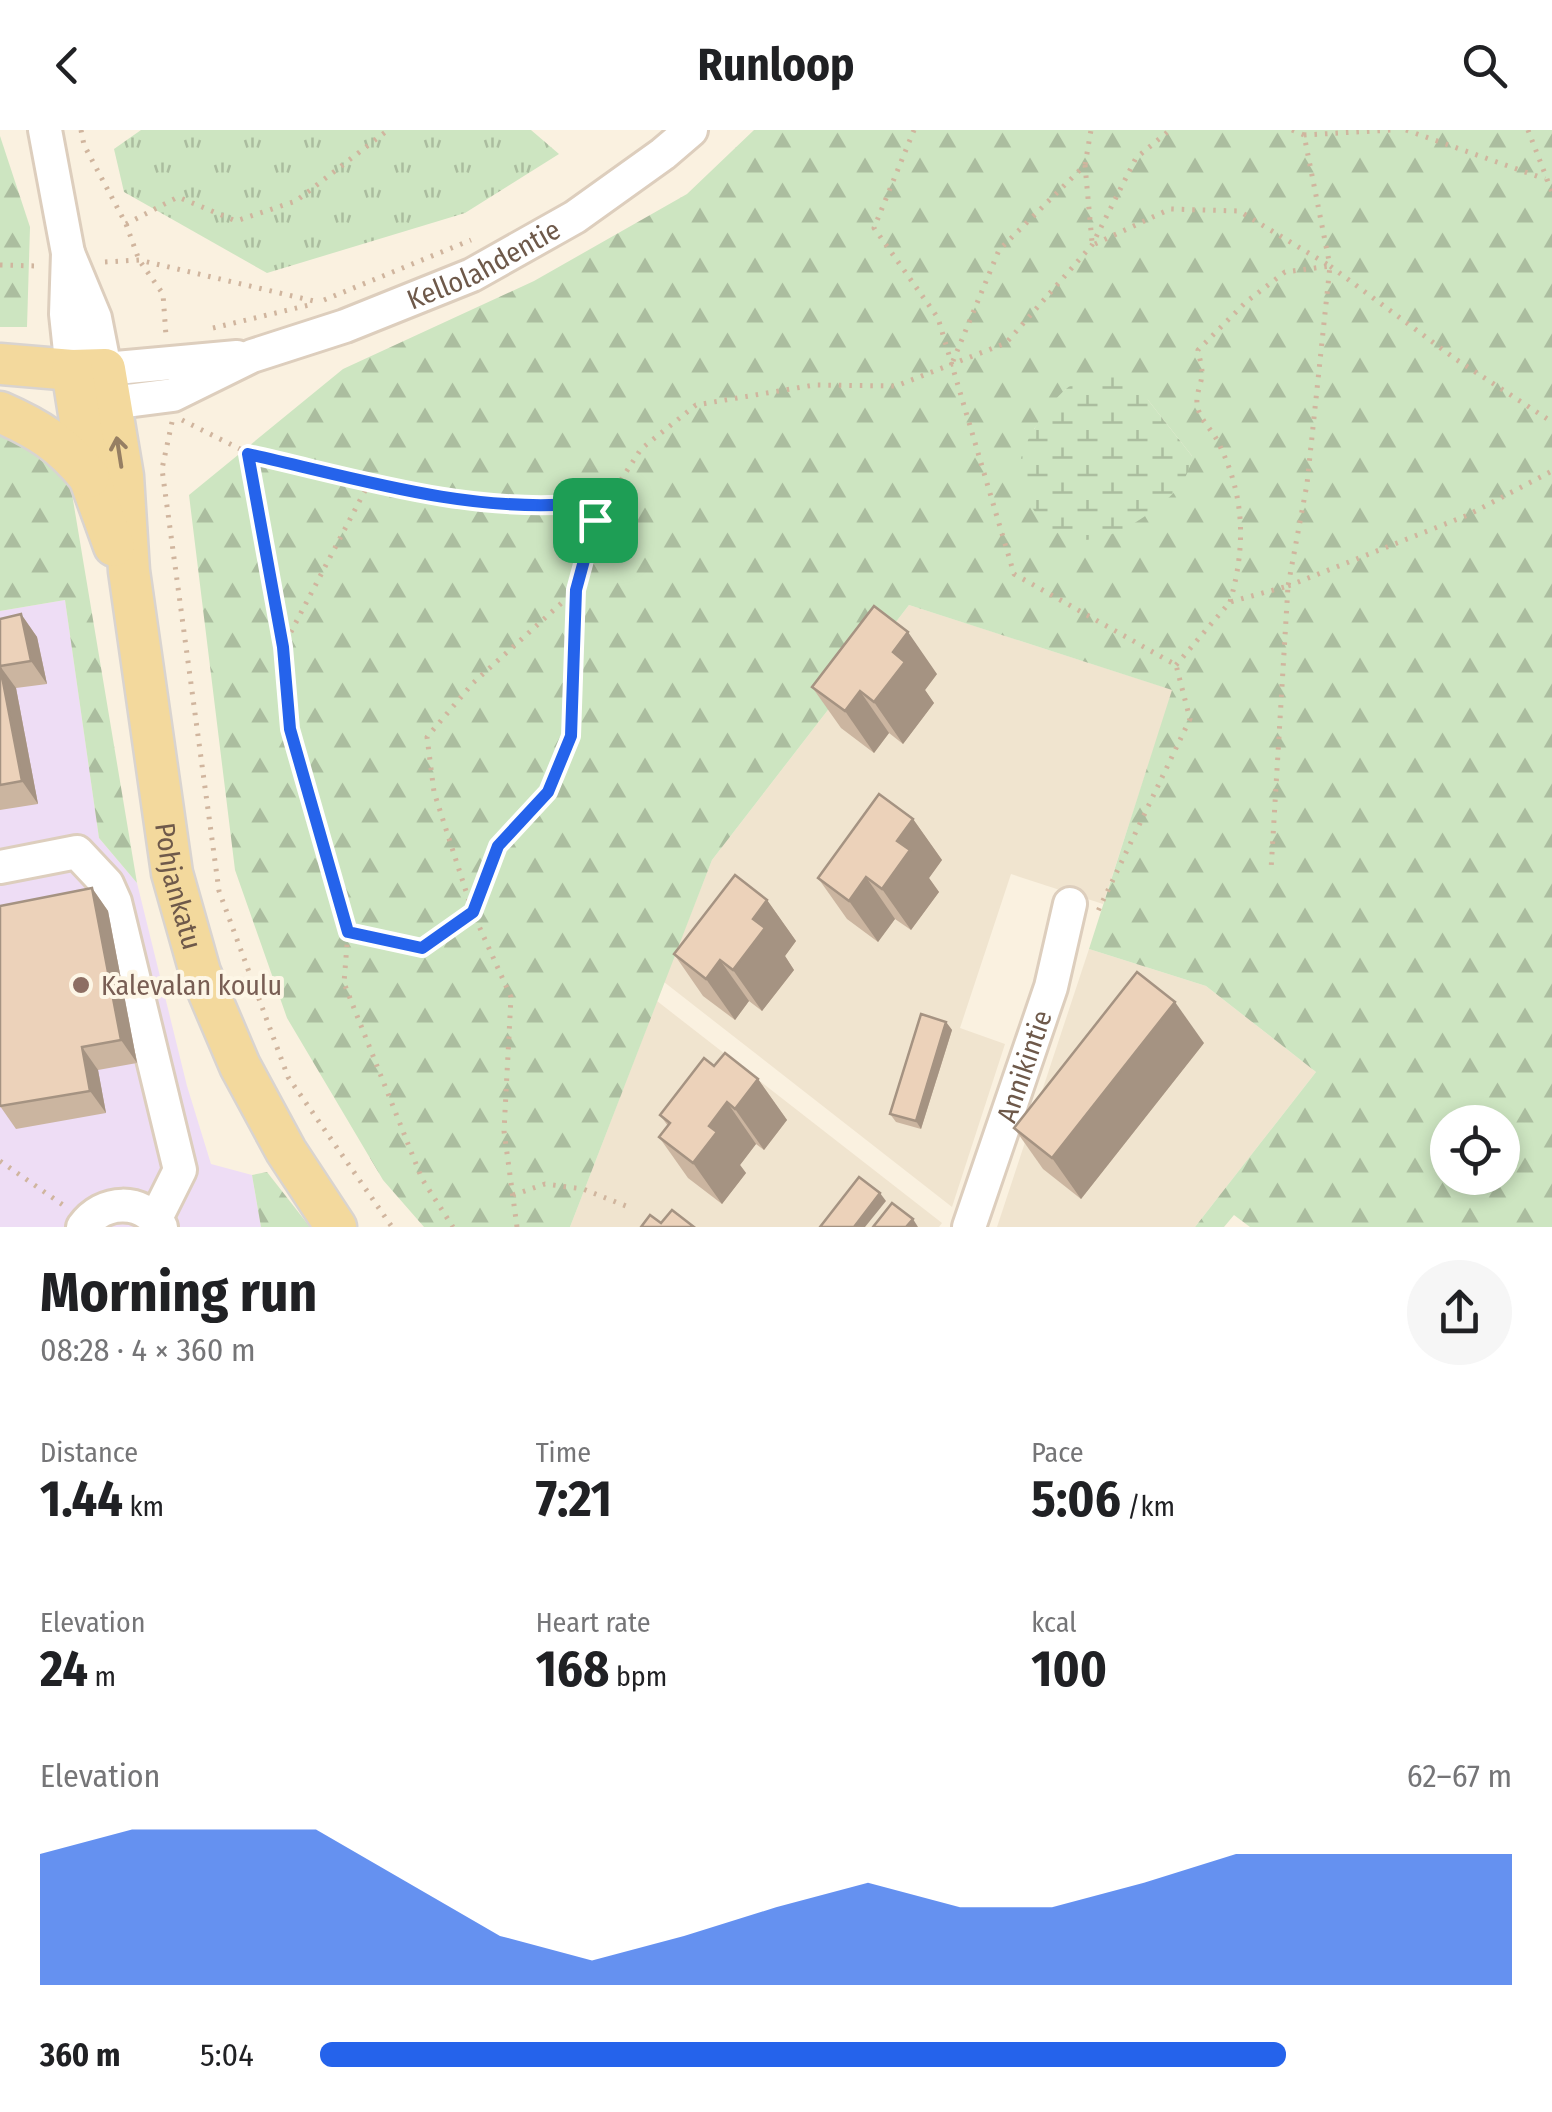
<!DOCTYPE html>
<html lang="en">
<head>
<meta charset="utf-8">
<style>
	:root { --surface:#fff; --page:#f6f6f6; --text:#202124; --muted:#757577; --accent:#2563eb }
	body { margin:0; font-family:"Fira Sans Condensed",sans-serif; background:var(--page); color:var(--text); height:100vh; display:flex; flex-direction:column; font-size:38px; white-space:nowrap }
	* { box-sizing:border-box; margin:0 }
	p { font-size:32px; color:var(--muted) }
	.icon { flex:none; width:55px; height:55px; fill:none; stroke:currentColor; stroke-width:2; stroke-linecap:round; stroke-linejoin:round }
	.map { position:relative; height:1097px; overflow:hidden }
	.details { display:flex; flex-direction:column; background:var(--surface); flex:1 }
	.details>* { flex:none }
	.buttons { position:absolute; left:1430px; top:975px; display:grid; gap:20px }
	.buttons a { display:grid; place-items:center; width:90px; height:90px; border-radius:50%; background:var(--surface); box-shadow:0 5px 15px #0003; font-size:50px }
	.pin { position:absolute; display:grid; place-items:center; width:85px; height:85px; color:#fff; margin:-42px; border-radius:20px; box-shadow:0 5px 15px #0006 }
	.round { display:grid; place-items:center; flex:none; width:105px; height:105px; border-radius:52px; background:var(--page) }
	.overview { display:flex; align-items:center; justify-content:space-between; height:170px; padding:0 40px }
	h1 { font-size:55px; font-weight:700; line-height:75px }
	.stats { display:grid; grid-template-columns:repeat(3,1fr); gap:15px; height:170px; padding:10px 40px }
	.stats div { display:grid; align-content:center }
	.stats b { font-size:50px; font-weight:700 }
	.stats small { font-size:28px; font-weight:400 }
	.stats p { font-size:28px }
	.chart { height:280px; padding:20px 40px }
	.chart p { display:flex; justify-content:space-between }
	.chart svg { width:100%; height:180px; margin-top:10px; fill:var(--accent); opacity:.7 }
	ul { padding:0 40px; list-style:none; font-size:32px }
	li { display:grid; grid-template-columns:160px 120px 1fr; align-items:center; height:75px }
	li i { height:25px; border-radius:12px; background:var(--accent) }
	header { display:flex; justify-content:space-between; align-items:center; height:130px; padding:0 40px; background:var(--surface); font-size:45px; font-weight:700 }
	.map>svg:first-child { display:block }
</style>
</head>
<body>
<header><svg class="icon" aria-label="back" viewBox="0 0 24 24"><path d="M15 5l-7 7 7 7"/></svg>Runloop<svg class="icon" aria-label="search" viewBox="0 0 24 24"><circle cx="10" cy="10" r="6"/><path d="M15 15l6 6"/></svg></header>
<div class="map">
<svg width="1552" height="1097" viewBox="0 0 1552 1097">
	<defs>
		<pattern id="forest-firs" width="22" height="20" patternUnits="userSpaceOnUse" patternTransform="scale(2.5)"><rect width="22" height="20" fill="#cde5c1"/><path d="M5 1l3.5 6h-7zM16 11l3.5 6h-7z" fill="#abbd9f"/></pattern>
		<pattern id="wetland-marsh" width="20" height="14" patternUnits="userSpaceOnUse" patternTransform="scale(2.5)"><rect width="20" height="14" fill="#cde5c1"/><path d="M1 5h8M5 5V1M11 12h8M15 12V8" fill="none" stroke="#abbd9f"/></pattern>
		<pattern id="park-tufts" width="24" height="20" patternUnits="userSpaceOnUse" patternTransform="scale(2.5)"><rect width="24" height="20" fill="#cde5c1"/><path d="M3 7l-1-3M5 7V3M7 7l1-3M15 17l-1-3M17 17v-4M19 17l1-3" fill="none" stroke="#abbd9f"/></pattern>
	</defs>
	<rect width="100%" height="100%" fill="#faf1e0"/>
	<g fill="#f0e4cf">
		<polygon points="909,475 1173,560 1103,774 1011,744 960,898 1005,914 952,1077 664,852 712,730"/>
		<polygon points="1089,819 1206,856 1316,942 1195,1097 997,1097"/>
		<polygon points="657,871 942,1093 939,1097 570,1097"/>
	</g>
	<polygon fill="#eeddf5" points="65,470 99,708 137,753 187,956 211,1034 252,1045 261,1097 0,1097 0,481"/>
	<g fill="url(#forest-firs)" fill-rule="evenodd">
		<path d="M754,0H1552V1097H1250L1234,1085L1224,1097H1195L1316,942L1206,856L1089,819L1172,560L909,475L712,730L570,1097H424L383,1050L287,888L235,740L189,365L343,239L534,151L687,64ZM1066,259L1148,270L1192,326C1154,375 1149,394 1085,410L1034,299ZM1448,992H1502V1048H1448Z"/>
		<polygon points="0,6 30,97 27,197 0,197"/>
		<polygon points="0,294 68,340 137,753 99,708 65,470 0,481"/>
		<polygon points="267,1042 310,1097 261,1097 252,1045"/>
	</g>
	<path fill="url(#wetland-marsh)" d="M1093,245H1116L1148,270L1192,326C1188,354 1170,368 1148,384C1132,396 1105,410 1085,410C1046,410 1015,366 1021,329C1024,310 1051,271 1066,259C1073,253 1085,249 1093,245Z"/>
	<polygon fill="url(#park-tufts)" points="141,0 531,0 559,24 465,83 267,143 124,62 114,19"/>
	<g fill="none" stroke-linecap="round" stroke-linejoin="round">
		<defs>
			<g id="minor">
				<polyline points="45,0 68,123 66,184 72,240"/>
				<polyline points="68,123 95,188 105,239 237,227"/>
				<path id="s1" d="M111,273L173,265L252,226L345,196L472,145L575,87L663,24L691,0"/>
				<polyline points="0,737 77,722 107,754 115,772 180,1040 156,1088"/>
				<path d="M83,1097C103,1069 142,1068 161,1097"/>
				<path id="s2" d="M969,1097L1051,857L1070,774"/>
			</g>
			<g id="major">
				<path id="s3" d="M0,234L72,240L105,239L123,346L129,441L172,743L200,842L240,936L286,1021L336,1097"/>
				<polyline points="72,240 89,347 114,416"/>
				<path d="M0,282C39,299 62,314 89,347"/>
			</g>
		</defs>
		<use href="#minor" stroke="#ddcebd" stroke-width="38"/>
		<use href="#major" stroke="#d9d4d0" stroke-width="45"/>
		<g stroke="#d0b59e" stroke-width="5" stroke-dasharray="2.5 8" stroke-linecap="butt">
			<polyline points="81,0 84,15 126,94 139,130 163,164 166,206"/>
			<polyline points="914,0 874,98 938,188 1014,444 1176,535 1190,589 1098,781"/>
			<polyline points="1292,0 1304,5 1330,136 1454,228 1552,292"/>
			<polyline points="1406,0 1545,49"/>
			<polyline points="1528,0 1552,62"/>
			<polyline points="1304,5 1391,0"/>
			<polyline points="1085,35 1092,112"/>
			<polyline points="126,94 178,67 236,91 296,71 388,0"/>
			<polyline points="1095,114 1170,79 1239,81 1330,136 1307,354 1288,456"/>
			<polyline points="105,132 139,130 318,172"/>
			<polyline points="0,135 37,136"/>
			<polyline points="324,170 471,110"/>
			<polyline points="213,198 309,175"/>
			<polyline points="953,231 999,120 1085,35 1091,0"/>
			<polyline points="182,290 248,323 460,371 536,377 574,374 595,390"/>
			<polyline points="172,292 162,339 219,761 288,947 392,1097"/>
			<polyline points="248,323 283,514"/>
			<polyline points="370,351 283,517 290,599 348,802 344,853 422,1049 453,1097"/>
			<polyline points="1288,456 1468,385 1552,341"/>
			<path d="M1230,472C1246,416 1245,367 1219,314C1213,300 1198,289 1197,273C1196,263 1202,253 1202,243C1202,235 1199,227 1198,220L1246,172L1285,142L1330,136"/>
			<polyline points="1176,535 1230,472 1288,456 1271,740"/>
			<polyline points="348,802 422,817 473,783 498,716 549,662 571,606 576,460 584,424 595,390 641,319 696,275 814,255 896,256 1006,213 1092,115 1136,28 1170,0"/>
			<polyline points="0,1031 63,1075"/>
			<polyline points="513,1065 545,1054 583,1059 626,1076"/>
			<polyline points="517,1097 504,1001 511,867 473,783 434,662 427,607 473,553 576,460"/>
		</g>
		<use href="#minor" stroke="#fff" stroke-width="32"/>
		<use href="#major" stroke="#f3d99d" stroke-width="40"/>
	</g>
	<g fill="#cbb5a0">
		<polygon points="21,484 37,507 47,554 16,558 38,674 0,680 0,489"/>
		<polygon points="937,544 925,560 934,573 903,614 889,603 874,623 841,598 812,557"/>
		<polygon points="913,689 942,730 929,748 939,762 911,800 895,789 878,812 847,789 818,748"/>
		<polygon points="92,758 108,781 137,933 98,940 106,983 16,999 0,976"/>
		<polygon points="767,770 796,811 785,826 794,840 762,881 749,871 735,890 703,866 674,824"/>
		<polygon points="946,892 952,900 921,999 896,992 890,984"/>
		<polygon points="1204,913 1081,1069 1043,1039 1014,998"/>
		<polygon points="714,936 758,949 787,990 764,1020 756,1014 740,1035 746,1043 722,1074 688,1048 659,1007 668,996 660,985"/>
	</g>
	<g fill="#a59382">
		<polygon points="21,484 37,507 47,554 31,531"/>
		<polygon points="908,502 937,544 925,560 934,573 903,614 874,572 893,522"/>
		<polygon points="0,536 16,558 38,674 22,651"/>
		<polygon points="860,561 889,603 874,623 845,581"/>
		<polygon points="913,689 942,730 929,748 939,762 911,800 882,759 897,711"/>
		<polygon points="866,747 895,789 878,812 849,771"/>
		<polygon points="92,758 108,781 137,933 121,910"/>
		<polygon points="767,770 796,811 785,826 794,840 762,881 733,840 753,789"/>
		<polygon points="720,830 749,871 735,890 706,849"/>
		<polygon points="1175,872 1204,913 1081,1069 1052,1028"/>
		<polygon points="946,892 952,900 921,999 916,991"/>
		<polygon points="82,917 98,940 106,983 90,961"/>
		<polygon points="758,949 787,990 764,1020 735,979"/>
		<polygon points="727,972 756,1014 740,1035 746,1043 722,1074 693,1033 709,996"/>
		<polygon points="880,1063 886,1071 865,1097 854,1097"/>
		<polygon points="913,1089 918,1097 906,1097"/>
	</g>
	<g fill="#ecd2ba" stroke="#a59382" stroke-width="2.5">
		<polygon points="874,476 908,502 893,522 905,532 874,572 860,561 845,581 812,557"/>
		<polygon points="21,484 31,531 0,536 22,651 0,655 0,489"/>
		<polygon points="879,664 913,689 897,711 910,720 882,759 866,747 849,771 818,748"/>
		<polygon points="735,745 767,770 753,789 765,798 733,840 720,830 706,849 674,824"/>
		<polygon points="92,758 121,910 82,917 90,961 0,976 0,776"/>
		<polygon points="1137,842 1175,872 1052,1028 1014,998"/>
		<polygon points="921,884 946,892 916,991 890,984"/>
		<polygon points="725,923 758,949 735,979 727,972 709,996 717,1002 693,1033 659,1007 670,993 660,985 704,928 714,936"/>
		<polygon points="859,1047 880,1063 854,1097 820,1097"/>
		<polygon points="892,1073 913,1089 906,1097 873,1097"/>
		<polygon points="672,1080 694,1097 641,1097 650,1085 661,1093"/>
	</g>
	<defs><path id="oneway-shaft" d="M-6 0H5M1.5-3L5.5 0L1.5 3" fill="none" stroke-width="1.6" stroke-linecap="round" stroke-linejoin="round" transform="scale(2.5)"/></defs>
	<use stroke="#967f63" href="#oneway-shaft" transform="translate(119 322) rotate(-99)"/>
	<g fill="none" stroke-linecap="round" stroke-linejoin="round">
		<defs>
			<path id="route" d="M248,324C356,348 463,382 574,374L595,390L576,460L571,606L548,662L498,716L473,782L422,818L348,802L290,599L283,517Z"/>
		</defs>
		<use href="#route" stroke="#fff" stroke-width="20"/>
		<use href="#route" stroke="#2563eb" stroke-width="12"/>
	</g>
	<circle fill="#8d6e63" stroke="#fdf6e6" stroke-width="4" cx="81" cy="855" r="10"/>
	<g text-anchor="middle" stroke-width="8" stroke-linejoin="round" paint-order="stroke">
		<g font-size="28" fill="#6e594a" stroke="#fdf6e6">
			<text dy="10" stroke="none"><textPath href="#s1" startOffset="400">Kellolahdentie</textPath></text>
			<text dy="10" stroke="none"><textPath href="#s3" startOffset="628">Pohjankatu</textPath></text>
			<text dy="10" stroke="none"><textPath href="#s2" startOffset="170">Annikintie</textPath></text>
		</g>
		<g font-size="28" fill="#785e54" stroke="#fdf6e6" text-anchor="start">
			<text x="101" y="865">Kalevalan koulu</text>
		</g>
	</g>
</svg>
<div class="buttons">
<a><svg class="icon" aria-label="locate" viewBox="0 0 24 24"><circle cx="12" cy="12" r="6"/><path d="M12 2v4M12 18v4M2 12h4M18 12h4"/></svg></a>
</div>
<div class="pin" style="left:595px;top:390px;background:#1e9e55"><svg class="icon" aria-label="arrive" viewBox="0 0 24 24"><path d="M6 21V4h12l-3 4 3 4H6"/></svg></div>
</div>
<section class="details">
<div class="overview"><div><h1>Morning run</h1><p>08:28 · 4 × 360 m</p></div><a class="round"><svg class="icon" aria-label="share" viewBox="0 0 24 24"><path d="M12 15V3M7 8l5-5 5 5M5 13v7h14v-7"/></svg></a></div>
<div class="stats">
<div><p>Distance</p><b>1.44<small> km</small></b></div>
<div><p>Time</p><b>7:21</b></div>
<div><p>Pace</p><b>5:06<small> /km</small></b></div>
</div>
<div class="stats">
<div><p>Elevation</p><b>24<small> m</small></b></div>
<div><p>Heart rate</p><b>168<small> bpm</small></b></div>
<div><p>kcal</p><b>100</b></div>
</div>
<div class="chart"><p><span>Elevation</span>62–67 m</p>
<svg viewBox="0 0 160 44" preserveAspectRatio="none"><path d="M0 44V12L10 6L20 6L30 6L40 19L50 32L60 38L70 32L80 25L90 19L100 25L110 25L120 19L130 12L140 12L150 12L160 12V44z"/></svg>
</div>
<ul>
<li><b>360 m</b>5:04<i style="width:81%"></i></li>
</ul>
</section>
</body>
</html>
